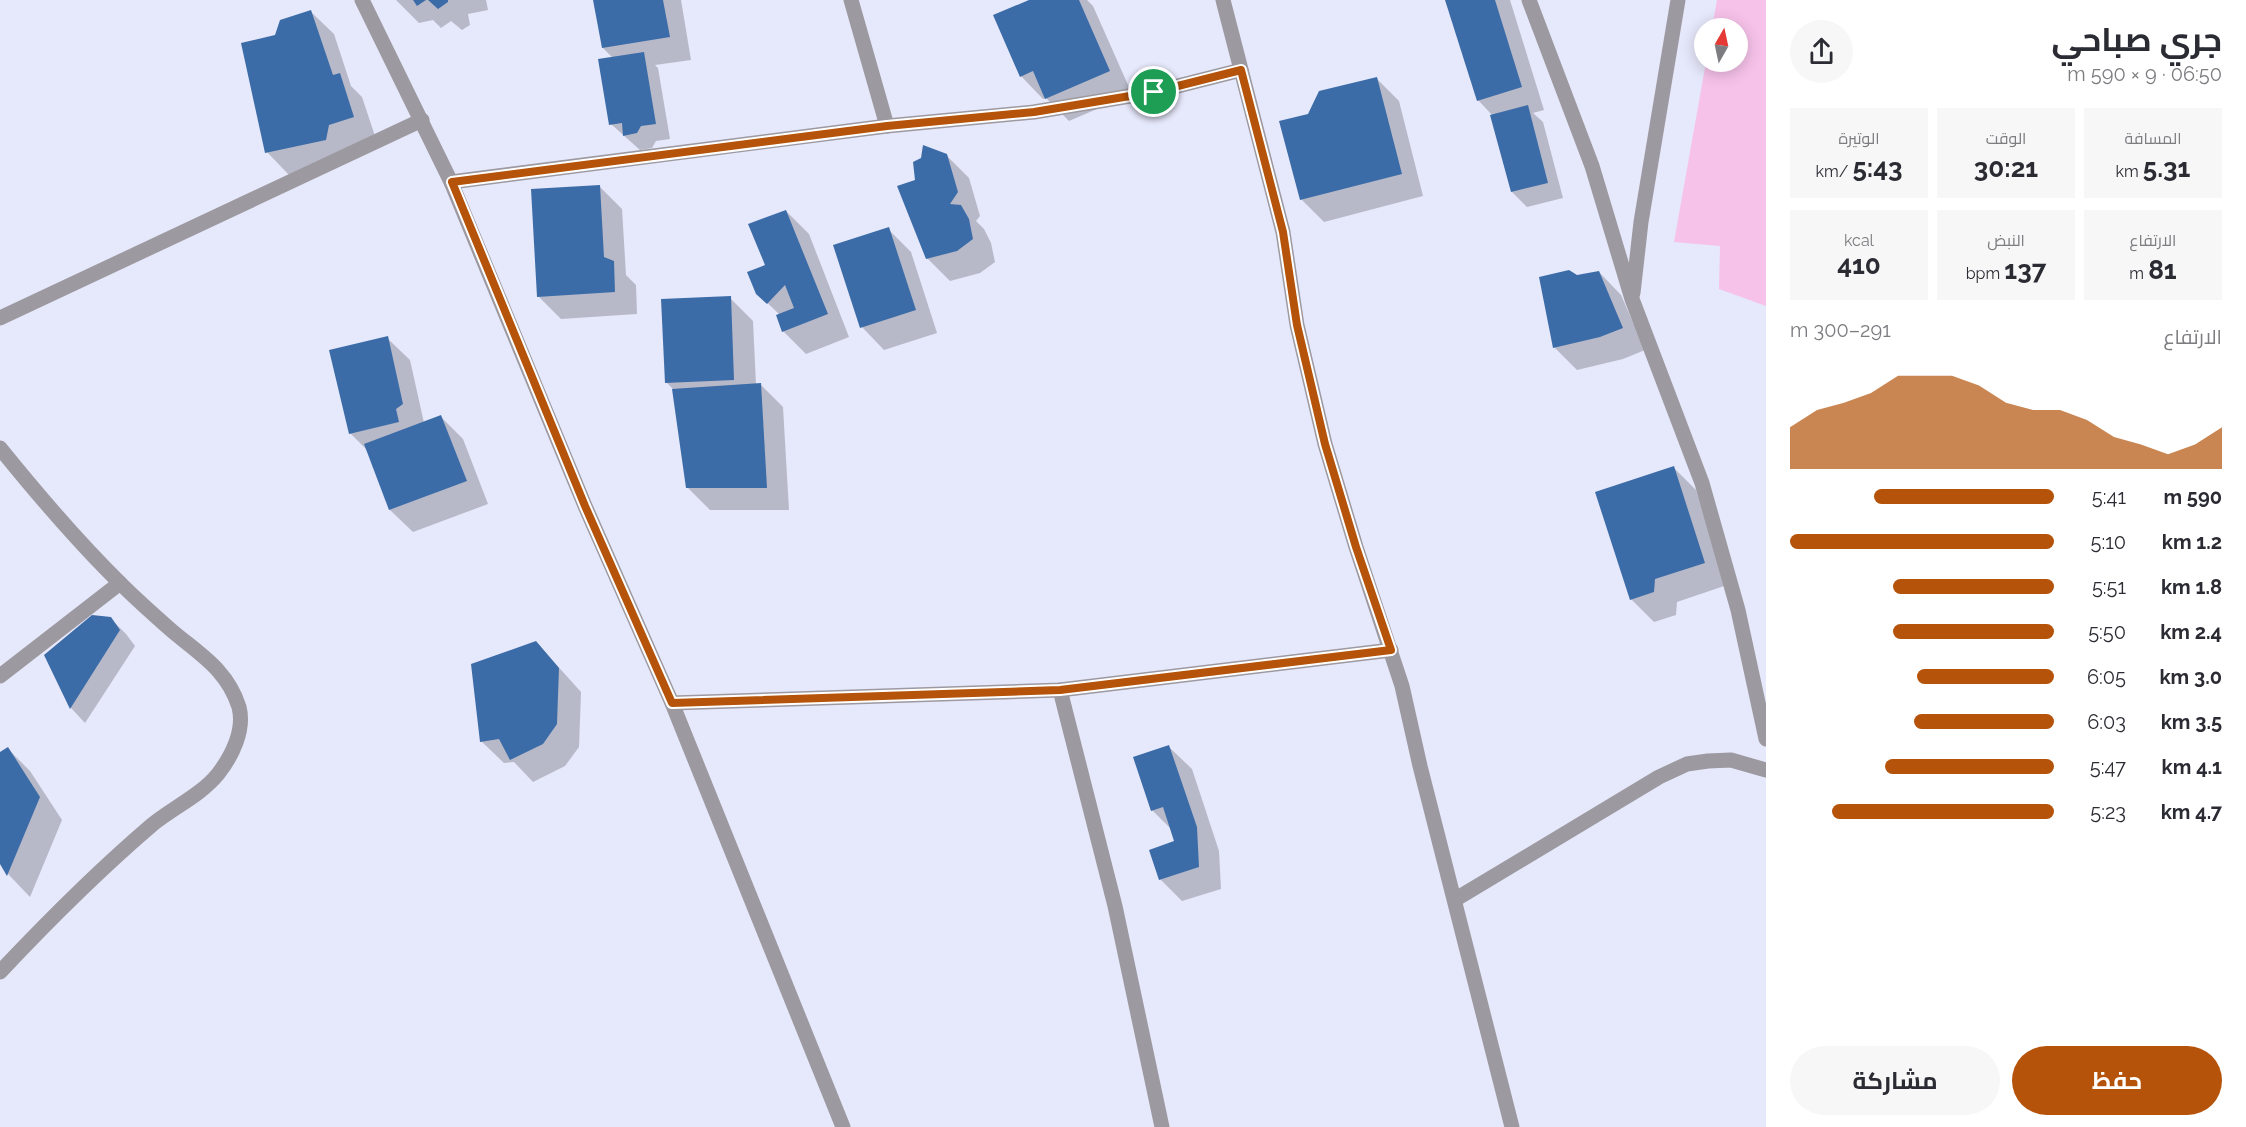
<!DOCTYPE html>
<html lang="ar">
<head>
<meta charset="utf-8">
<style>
	:root { --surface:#fff; --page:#f7f7f7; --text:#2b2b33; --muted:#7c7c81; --accent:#b45309 }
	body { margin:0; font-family:Raleway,Cairo,sans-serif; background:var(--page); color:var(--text); direction:rtl; height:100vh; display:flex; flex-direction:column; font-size:22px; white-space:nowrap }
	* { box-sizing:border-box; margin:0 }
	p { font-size:20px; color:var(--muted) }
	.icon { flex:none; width:33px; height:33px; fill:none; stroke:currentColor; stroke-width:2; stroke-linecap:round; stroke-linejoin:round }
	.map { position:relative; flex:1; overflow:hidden; direction:ltr }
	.panel { display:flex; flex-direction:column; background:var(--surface); width:480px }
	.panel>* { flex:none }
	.needle { width:39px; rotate:9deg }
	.fabs { position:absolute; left:1694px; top:18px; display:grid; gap:12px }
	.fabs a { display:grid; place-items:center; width:54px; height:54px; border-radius:50%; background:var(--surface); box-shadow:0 3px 15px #0003; font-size:30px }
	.pin { position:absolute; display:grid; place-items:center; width:51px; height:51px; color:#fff; margin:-26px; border:3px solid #fff; border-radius:50%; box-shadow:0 2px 6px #0007 }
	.round { display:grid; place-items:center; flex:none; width:63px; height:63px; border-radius:32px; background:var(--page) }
	.head { display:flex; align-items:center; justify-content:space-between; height:102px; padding:0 24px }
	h1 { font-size:33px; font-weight:700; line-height:45px }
	.stats { display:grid; grid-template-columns:repeat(3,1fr); gap:9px; height:102px; padding:6px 24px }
	.stats div { display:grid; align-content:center; border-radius:0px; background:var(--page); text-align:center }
	.stats b { font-size:26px; font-weight:700 }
	.stats small { font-size:16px; font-weight:400 }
	.stats p { font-size:16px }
	.chart { height:168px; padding:12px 24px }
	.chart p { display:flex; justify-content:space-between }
	.chart svg { width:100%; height:108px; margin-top:6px; fill:var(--accent); opacity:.7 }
	.button { display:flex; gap:12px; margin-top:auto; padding:12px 24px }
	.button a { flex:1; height:69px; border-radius:36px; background:var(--accent); color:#fff; font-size:24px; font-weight:700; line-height:69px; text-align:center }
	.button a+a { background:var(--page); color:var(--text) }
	ul { padding:0 24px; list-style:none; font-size:20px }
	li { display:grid; grid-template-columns:96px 72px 1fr; align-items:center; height:45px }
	li i { height:15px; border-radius:8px; background:var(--accent) }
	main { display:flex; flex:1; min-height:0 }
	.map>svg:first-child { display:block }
</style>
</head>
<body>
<main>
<section class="panel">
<div class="head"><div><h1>جري صباحي</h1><p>06:50 · 9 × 590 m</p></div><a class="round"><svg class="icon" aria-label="share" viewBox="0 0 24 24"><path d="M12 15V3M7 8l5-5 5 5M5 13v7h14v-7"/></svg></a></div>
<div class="stats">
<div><p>المسافة</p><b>5.31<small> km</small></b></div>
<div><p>الوقت</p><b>30:21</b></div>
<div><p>الوتيرة</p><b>5:43<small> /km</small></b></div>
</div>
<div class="stats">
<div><p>الارتفاع</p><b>81<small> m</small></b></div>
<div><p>النبض</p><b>137<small> bpm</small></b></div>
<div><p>kcal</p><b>410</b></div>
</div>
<div class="chart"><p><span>الارتفاع</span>291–300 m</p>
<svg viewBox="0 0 160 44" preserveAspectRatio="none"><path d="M0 44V27L10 20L20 17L30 13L40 6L50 6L60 6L70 10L80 17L90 20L100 20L110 24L120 31L130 34L140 38L150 34L160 27V44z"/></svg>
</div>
<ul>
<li><b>590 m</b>5:41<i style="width:68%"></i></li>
<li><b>1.2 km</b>5:10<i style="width:100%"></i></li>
<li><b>1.8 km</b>5:51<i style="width:61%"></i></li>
<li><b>2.4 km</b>5:50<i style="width:61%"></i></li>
<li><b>3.0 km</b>6:05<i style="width:52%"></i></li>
<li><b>3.5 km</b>6:03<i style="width:53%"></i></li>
<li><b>4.1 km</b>5:47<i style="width:64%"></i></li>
<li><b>4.7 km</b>5:23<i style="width:84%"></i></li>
</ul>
<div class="button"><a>حفظ</a><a>مشاركة</a></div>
</section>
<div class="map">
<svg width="1766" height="1127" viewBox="0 0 1766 1127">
	<rect width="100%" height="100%" fill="#e6e8fb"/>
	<polygon fill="#f7c2ea" points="1717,0 1766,0 1766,306 1719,289 1720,246 1674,242 1706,62 1737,62 1737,28 1712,28"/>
	<g fill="#0003">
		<polygon points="396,0 486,0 488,10 468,14 470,25 462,30 451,21 441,28 433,20 419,23"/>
		<polygon points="595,0 681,0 691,60 655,65 658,68 670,139 656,141 652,148 640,150 611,124 613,58 603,48"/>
		<polygon points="1033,0 1087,0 1093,6 1132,94 1069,121 1046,98 1043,99 1021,76"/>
		<polygon points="1447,0 1510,0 1544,110 1533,113 1543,122 1563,198 1527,207 1512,192 1493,116 1478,100"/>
		<polygon points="311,12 334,34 351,86 362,97 376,139 289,175 267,152 277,36"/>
		<polygon points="1376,78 1399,101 1423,196 1324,222 1301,199 1309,115"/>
		<polygon points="946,155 969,178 980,216 976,221 984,229 991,243 995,262 980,273 950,281 927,258 917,181"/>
		<polygon points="600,187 622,209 626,275 636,285 637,314 561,319 538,296"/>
		<polygon points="786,211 809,234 849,337 806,354 783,331 780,315 757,293"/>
		<polygon points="888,229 911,252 937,333 884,350 862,327"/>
		<polygon points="1599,272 1621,295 1645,350 1623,359 1577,370 1555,348 1576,277"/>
		<polygon points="730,298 753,321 756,385 761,385 783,407 789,510 710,510 687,487 673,389 666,382"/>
		<polygon points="387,338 410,360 424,423 441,417 463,439 488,504 413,532 390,510 368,451 350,433"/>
		<polygon points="1674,468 1696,490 1727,585 1677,602 1676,615 1654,622 1631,599"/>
		<polygon points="110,618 126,634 135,646 85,723 71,708 46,655"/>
		<polygon points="536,642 581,692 579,747 565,766 533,782 514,762 504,763 481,741"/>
		<polygon points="1169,747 1192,769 1219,851 1221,889 1182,901 1160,879 1176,842 1173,831 1152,810"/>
		<polygon points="8,749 30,771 62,820 30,897 9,875 0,862 0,754"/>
	</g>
	<g fill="#3c6ca7">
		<polygon points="413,0 426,0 417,6"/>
		<polygon points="428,0 448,0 448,2 438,9"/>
		<polygon points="593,0 663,0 670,37 602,48"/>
		<polygon points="1029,0 1079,0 1110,71 1045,99 1033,71 1020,77 993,15"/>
		<polygon points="1445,0 1495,0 1522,87 1477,101"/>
		<polygon points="311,10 333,75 340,73 354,117 329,125 326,140 265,153 241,43 275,35 280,20"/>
		<polygon points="644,52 656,124 641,126 637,133 623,136 622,123 609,125 598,59"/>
		<polygon points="1377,77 1402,174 1300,200 1279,121 1308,114 1319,91"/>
		<polygon points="1528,105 1548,183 1511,192 1490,115"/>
		<polygon points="923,145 947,154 958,192 950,204 961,205 969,219 973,239 957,251 926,259 897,186 915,180 913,162 921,158"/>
		<polygon points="600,185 604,257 614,261 615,292 537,297 531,189"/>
		<polygon points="786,210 828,314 782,332 776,315 794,308 785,285 767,304 756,294 747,272 765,265 748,224"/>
		<polygon points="889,227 916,310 860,328 833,245"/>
		<polygon points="1569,270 1577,275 1599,271 1623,328 1600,337 1553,348 1539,277"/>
		<polygon points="731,296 734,380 665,383 661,299"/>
		<polygon points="388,336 403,404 396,409 399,422 349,434 329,350"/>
		<polygon points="761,383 767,488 686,488 672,389"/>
		<polygon points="441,415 467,481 389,510 364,444"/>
		<polygon points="1674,466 1705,563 1655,579 1654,592 1630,600 1595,492"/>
		<polygon points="92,615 111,617 120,630 70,709 44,655"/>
		<polygon points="536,641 559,668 557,724 543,744 510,760 499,739 480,742 471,664"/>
		<polygon points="1169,745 1197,827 1199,867 1159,880 1149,850 1174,841 1163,807 1151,811 1133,757"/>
		<polygon points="8,747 40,797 7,876 0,864 0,752"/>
	</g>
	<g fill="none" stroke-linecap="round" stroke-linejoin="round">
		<g stroke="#9c99a0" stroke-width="15">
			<polyline points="362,0 451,182 585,506 672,703 843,1127"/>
			<polyline points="851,0 887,126"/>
			<polyline points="1223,0 1283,232 1297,325 1325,444 1356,547 1402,686 1420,766 1512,1127"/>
			<polyline points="1529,0 1592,166 1632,299 1702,483 1738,610 1766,739"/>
			<polyline points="451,182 887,126 1034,112 1154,92 1241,70"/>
			<polyline points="1633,293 1641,222 1678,0"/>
			<polyline points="0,318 422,120"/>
			<path d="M0,448C38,495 78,542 121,584C137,600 154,615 171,630C199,654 227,669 239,707C245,730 232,756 218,774C201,795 174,807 153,824C99,870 49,920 0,972"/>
			<polyline points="0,676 120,583"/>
			<polyline points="1060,690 1115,906 1162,1127"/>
			<polyline points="672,703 1060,690 1391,650"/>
			<polyline points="1456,899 1659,777 1687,764 1708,761 1731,760 1766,770"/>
		</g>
	</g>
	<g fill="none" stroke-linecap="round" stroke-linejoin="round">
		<defs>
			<polygon id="route" points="1241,70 1283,232 1297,325 1325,444 1356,547 1391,650 1060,690 672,703 585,506 452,182 887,126 1034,112 1154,92"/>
		</defs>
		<use href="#route" stroke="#fff" stroke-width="12"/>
		<use href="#route" stroke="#b45309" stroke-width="8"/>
	</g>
</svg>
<div class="fabs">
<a><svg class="needle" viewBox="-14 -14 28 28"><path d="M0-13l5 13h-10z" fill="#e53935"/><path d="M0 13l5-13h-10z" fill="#7c7c81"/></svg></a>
</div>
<div class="pin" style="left:1154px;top:92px;background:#1e9e55"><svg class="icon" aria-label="arrive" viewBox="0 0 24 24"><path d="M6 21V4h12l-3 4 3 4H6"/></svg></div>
</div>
</main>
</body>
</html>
